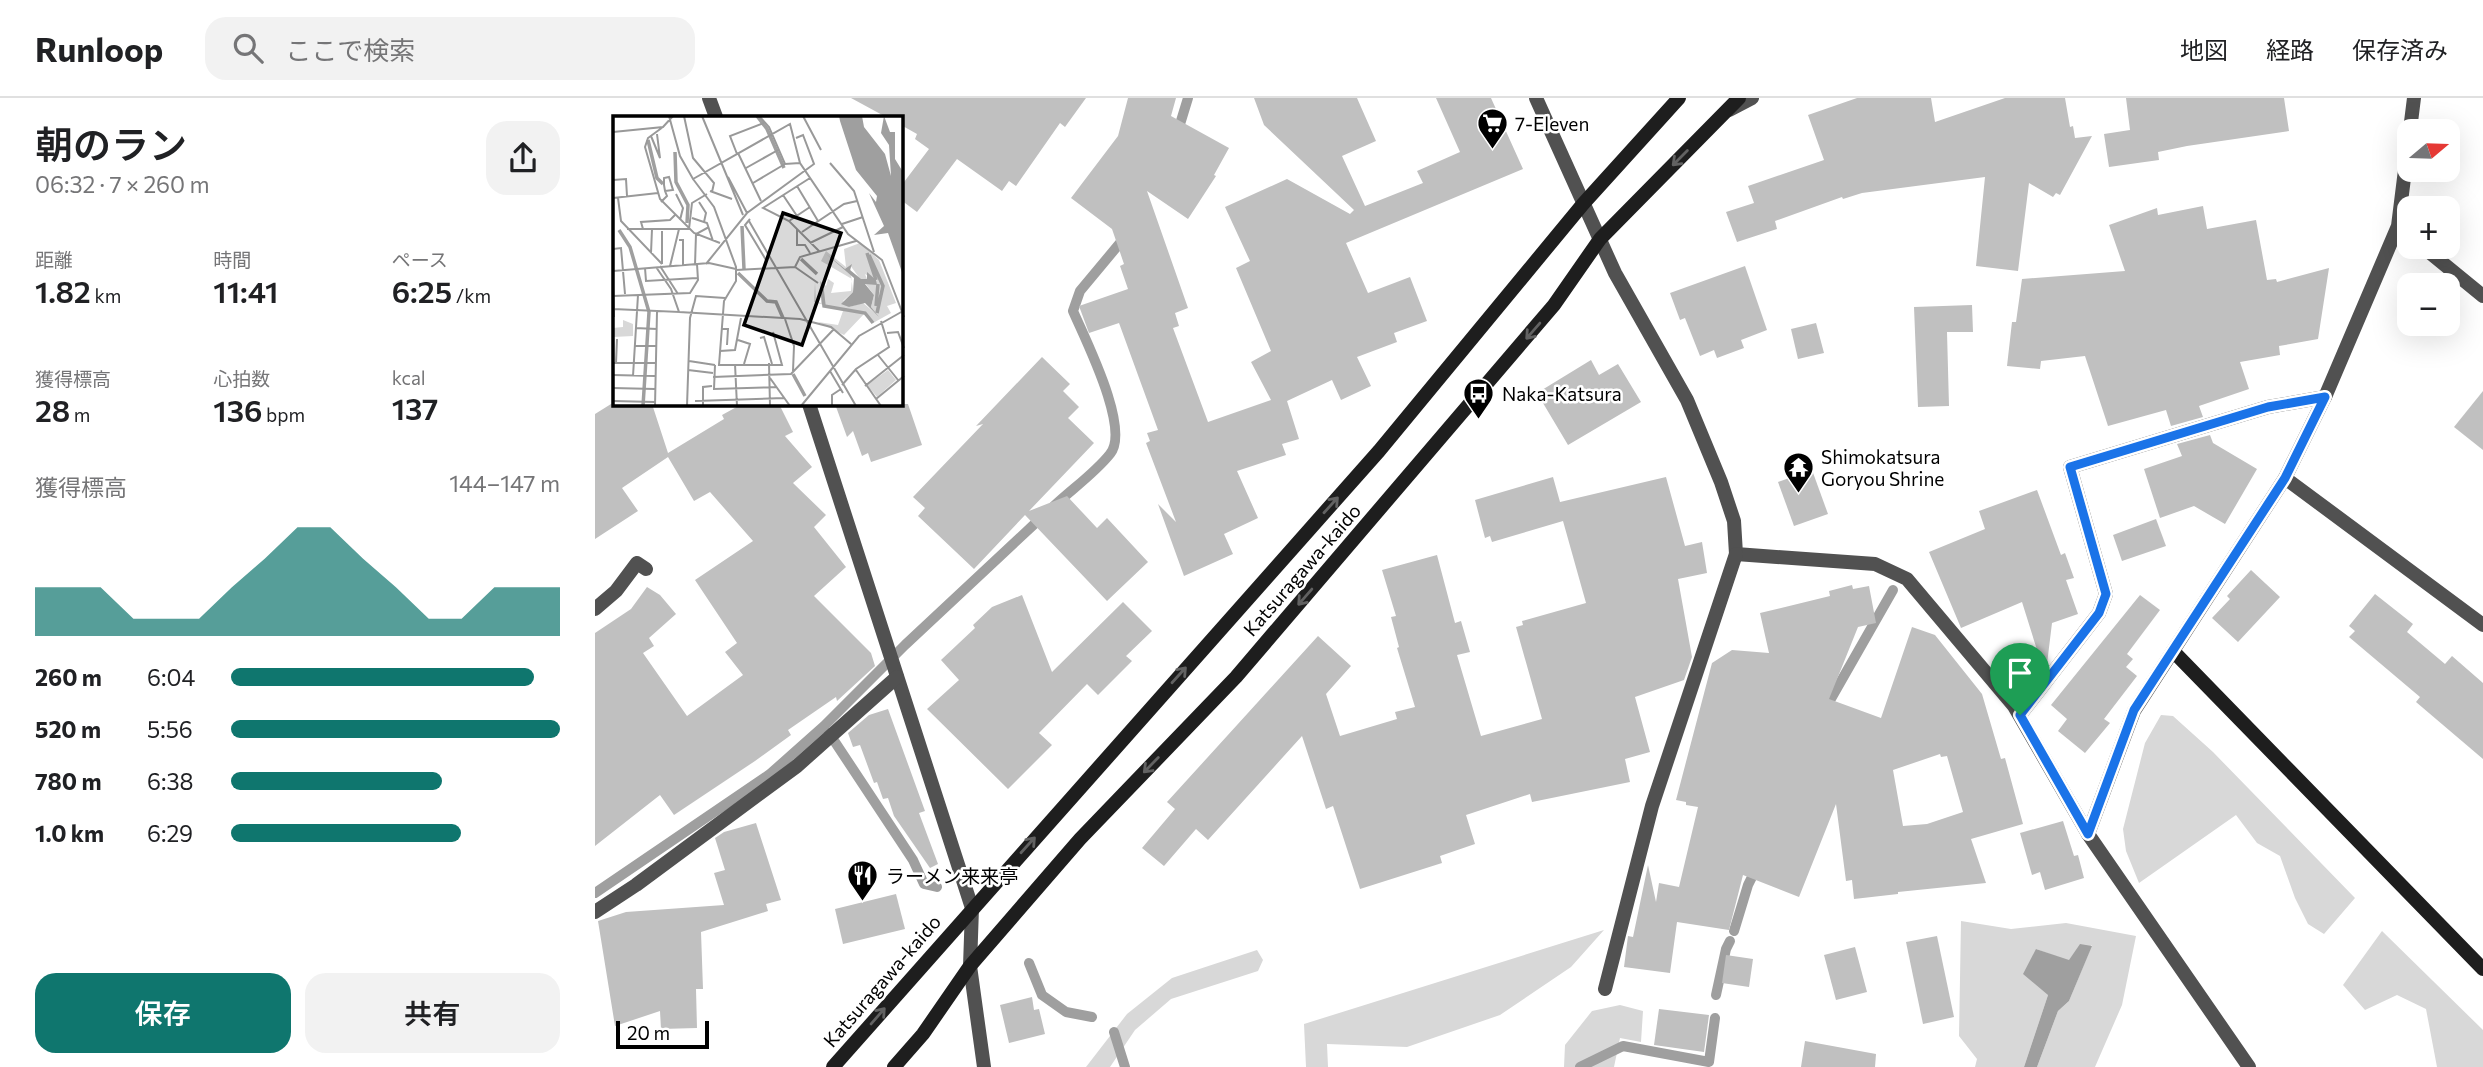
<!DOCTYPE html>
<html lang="ja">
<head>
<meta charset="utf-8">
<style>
	:root { --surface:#fff; --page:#f2f2f2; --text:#202124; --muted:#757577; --line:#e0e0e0; --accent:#0f766e }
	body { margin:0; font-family:Commissioner,"Noto Sans JP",sans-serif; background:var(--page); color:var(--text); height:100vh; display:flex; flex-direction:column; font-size:26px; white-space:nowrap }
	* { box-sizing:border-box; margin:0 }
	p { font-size:23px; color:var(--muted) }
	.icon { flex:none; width:38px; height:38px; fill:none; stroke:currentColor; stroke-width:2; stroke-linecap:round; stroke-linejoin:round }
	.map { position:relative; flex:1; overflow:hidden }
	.side { display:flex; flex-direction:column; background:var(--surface); width:595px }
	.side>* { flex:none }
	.needle { width:46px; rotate:71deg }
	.buttons { position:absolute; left:1802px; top:21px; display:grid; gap:14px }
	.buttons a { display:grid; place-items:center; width:63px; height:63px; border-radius:14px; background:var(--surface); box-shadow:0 7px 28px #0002; font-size:35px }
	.scale { position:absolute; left:21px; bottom:18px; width:93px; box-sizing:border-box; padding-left:7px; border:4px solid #000; border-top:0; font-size:19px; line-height:24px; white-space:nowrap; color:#000; -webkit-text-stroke:5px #fff; paint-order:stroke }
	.pin { position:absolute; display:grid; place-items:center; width:60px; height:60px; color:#fff; margin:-72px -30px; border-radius:50% 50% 50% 0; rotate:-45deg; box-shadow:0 0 7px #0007 }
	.pin .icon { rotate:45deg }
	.round { display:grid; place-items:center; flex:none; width:74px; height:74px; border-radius:21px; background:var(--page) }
	.summary { display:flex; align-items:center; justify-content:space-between; height:119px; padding:0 35px }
	h1 { font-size:38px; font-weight:600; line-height:52px }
	.metrics { display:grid; grid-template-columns:repeat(3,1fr); gap:10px; height:119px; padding:7px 35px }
	.metrics div { display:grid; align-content:center }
	.metrics b { font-size:30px; font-weight:600 }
	.metrics small { font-size:19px; font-weight:400 }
	.metrics p { font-size:19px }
	.chart { height:196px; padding:14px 35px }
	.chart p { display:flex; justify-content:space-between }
	.chart svg { width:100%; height:126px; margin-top:7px; fill:var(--accent); opacity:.7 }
	.cta { display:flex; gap:14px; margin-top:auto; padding:14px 35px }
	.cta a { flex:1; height:80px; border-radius:21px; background:var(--accent); color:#fff; font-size:28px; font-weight:600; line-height:80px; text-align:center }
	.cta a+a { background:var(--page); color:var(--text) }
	ul { padding:0 35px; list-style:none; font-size:23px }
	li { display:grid; grid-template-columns:112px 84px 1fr; align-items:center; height:52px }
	li i { height:18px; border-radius:9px; background:var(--accent) }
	header { display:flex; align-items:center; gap:42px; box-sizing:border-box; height:98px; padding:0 35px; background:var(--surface); border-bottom:2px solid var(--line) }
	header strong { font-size:33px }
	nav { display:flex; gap:38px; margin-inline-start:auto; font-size:24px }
	.search { width:490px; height:63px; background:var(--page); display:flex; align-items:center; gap:18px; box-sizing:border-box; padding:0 24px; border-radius:21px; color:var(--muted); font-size:26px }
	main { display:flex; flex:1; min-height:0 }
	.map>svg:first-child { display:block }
</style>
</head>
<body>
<header>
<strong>Runloop</strong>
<div class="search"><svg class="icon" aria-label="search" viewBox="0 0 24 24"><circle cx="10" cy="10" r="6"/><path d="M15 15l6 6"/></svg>ここで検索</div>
<nav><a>地図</a><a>経路</a><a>保存済み</a></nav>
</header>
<main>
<section class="side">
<div class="summary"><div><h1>朝のラン</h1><p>06:32 · 7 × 260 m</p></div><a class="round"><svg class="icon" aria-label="share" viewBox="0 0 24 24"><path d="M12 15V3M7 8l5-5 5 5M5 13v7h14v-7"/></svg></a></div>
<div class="metrics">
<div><p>距離</p><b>1.82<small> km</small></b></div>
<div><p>時間</p><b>11:41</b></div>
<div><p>ペース</p><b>6:25<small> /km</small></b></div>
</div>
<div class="metrics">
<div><p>獲得標高</p><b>28<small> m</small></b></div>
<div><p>心拍数</p><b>136<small> bpm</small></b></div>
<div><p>kcal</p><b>137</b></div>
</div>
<div class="chart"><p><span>獲得標高</span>144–147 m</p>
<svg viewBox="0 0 160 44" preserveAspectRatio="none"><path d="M0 44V27L10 27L20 27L30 38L40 38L50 38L60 27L70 17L80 6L90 6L100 17L110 27L120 38L130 38L140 27L150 27L160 27V44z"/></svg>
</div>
<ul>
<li><b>260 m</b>6:04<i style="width:92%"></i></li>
<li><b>520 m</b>5:56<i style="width:100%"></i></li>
<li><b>780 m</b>6:38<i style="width:64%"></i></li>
<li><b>1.0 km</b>6:29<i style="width:70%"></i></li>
</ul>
<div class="cta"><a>保存</a><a>共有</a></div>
</section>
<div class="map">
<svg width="1888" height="969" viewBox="0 0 1888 969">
	<rect width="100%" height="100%" fill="#fff"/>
	<g fill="#d8d8d8">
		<polygon points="1566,617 1578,618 1618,654 1760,800 1729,836 1713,826 1700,800 1685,758 1662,745 1641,717 1544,785 1531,753 1528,731 1550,645"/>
		<polygon points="1366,823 1416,831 1471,825 1541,838 1527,907 1500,969 1442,969 1463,913 1474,903 1497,847 1474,863 1441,851 1453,897 1429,969 1380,969 1382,961 1364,938"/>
		<polygon points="1009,832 976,869 905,917 812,949 732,946 733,969 711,969 709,926"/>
		<polygon points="1787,833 1888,932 1888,969 1842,969 1831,911 1802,897 1770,912 1748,887"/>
		<polygon points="662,852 668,862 663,873 576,901 540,932 515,969 491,969 532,916 577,880"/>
		<polygon points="1025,907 1048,913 1046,944 1025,940 1019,969 969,969 970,947 997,913"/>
	</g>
	<polygon fill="#9f9f9f" points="1485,846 1497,848 1474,903 1463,913 1442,969 1429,969 1453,897 1428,876 1441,851 1474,862"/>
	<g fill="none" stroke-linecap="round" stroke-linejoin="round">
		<g stroke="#9f9f9f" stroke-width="10">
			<polyline points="582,36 593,0"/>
			<path d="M459,408C477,391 500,375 515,356C536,331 490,241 478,213L485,193L530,139"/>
			<polyline points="1229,613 1298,492"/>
			<polyline points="234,635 318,762 329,786 342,789"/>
			<polyline points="0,795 175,676 229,628 310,547 448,418"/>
			<polyline points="1139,833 1153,787 1162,769"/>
			<polyline points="434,865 447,897 471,914 497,919"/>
			<polyline points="1121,897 1131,851 1135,843"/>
			<polyline points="519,934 530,969"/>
			<polyline points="985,969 1028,948 1114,964 1120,920"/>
		</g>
	</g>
	<g fill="#c0c0c0" fill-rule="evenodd">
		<polygon points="256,0 491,0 470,29 465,25 421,88 414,83 407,93 362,61 322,114 306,102 306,88 334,51 320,41 322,36 306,27 306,19 291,19"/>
		<polygon points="533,0 581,0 576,18 634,50 619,77 621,78 593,121 552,93 593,210 580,215 584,228 578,230 613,324 676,302 656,264 676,253 641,170 655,163 630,109 692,81 755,116 759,112 669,27 659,0 762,0 781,43 747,58 770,108 828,85 822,73 865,54 841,0 896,0 928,71 751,145 773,195 815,179 832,223 799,235 802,244 762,259 776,288 746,302 737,282 692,303 704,341 687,346 691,357 642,373 663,420 629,436 638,456 589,478 563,406 581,424 551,345 555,343 552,335 563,332 524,225 494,235 484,208 533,191 525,168 529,166 517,131 476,100 523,38"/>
		<polygon points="1262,0 1336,0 1340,24 1410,0 1470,0 1475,29 1478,28 1480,40 1497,38 1465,97 1461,95 1458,99 1434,85 1423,173 1381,168 1390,79 1267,95 1248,101 1247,99 1180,123 1182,131 1142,144 1131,114 1159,105 1153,88 1229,62 1213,17"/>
		<polygon points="1531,0 1689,0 1694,33 1592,48 1563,54 1564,62 1514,69 1509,36 1535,32"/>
		<polygon points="1608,108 1612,131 1661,122 1672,182 1681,181 1682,184 1734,170 1723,241 1684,248 1685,257 1645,264 1654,291 1604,308 1608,319 1576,328 1571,312 1513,328 1490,258 1446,263 1445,271 1412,268 1417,224 1421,224 1427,181 1530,173 1514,127 1562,110 1563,117"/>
		<polygon points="1150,168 1172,232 1146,242 1149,250 1122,260 1119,252 1105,258 1090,220 1085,222 1075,195"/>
		<polygon points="1377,207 1378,234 1352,234 1354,308 1323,309 1319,209"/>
		<polygon points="1221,225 1229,255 1203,261 1196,231"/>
		<polygon points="447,259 475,286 468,293 484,309 473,320 499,345 434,413 472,398 502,430 512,420 553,464 512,503 430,417 379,471 323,418 330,410 318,399 388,326 381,328"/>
		<polygon points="996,262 1004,277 1023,266 1046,304 973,347 942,295"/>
		<polygon points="1888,293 1888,352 1859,329"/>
		<polygon points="16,306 57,306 73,355 129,321 127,317 147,306 184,306 198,334 190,338 217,369 198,385 231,417 219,429 251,469 219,498 276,555 280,568 242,603 241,599 193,632 196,637 160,663 79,717 65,697 0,748 0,535 36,511 52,489 65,497 81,516 54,540 59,548 48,555 92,618 148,577 130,554 142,545 100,482 158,443 115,394 99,403 73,359 27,390 43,413 0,441 0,316"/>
		<polygon points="240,306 313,306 327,347 276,364 273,355 267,358 258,333 252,339"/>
		<polygon points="1615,337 1618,345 1662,371 1630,426 1599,408 1565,420 1549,371 1587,358 1582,346"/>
		<polygon points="1217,372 1233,416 1199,428 1183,384"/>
		<polygon points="958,379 965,404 1071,379 1090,448 1107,444 1112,475 1083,481 1097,559 1089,582 1040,599 1055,654 1030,661 1035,684 937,704 935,696 871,717 880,746 845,758 847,765 765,791 738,708 731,711 707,638 613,742 601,731 569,768 547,750 580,711 572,704 723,538 756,568 731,596 745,638 802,621 800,614 820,609 802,550 804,549 796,519 801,518 787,472 842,457 860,525 866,523 875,554 862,557 886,638 947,621 921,529 928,527 927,523 991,505 968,423 897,444 895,438 890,440 880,402"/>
		<polygon points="1442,392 1466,457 1470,455 1479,480 1471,482 1483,516 1457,525 1452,566 1448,571 1427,504 1366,530 1334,454 1390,431 1384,413"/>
		<polygon points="1561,421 1571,448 1527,463 1518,437"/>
		<polygon points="1656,472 1685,499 1643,544 1617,520 1635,501 1632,498"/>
		<path d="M1257,487L1258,491L1274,488L1281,525L1263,529L1234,601L1286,620L1317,529L1340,537L1387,596L1406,661L1410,660L1428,726L1376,741L1391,785L1303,794V796L1259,801L1257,782L1251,783L1241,706L1204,799L1148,777L1134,832L1082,824L1075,875L1029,869L1033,838L1038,839L1053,767L1061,804L1064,785L1084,789L1103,709L1091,707V704L1081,702L1117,565L1137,552L1174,555L1165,515L1235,498L1234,493ZM1345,656L1346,659L1352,658L1368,714L1332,726L1308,728L1298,672Z"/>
		<polygon points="1780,496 1818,526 1812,534 1850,566 1857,558 1888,585 1888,661 1821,604 1825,599 1754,539 1760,533 1754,528"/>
		<polygon points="427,497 457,574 528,504 557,533 531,558 537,563 503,597 492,586 444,635 457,647 413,691 332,611 364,582 346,562 380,530 378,527 397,509"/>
		<polygon points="1545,497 1565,512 1532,556 1538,561 1531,569 1542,578 1509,621 1515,625 1490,655 1463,633 1472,621 1456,607"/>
		<polygon points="293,611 330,713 324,715 343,766 335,770 299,718 293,700 288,701 282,684 279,685 265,647 258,649 253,635 274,617"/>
		<polygon points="1468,723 1479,758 1483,757 1489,780 1450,792 1445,774 1437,777 1425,735"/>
		<polygon points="161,725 186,802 171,806 173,813 106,834 108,891 101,891 102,930 66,931 65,913 20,928 3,823 31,814 129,807 119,775 130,772 120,740 129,734"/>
		<polygon points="301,796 310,831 248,846 240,811"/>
		<polygon points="1342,838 1359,919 1328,926 1311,844"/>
		<polygon points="1260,849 1272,894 1241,902 1229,857"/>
		<polygon points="1131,857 1158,861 1154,889 1127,885"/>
		<polygon points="437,899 439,912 444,911 450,936 414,945 405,907"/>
		<polygon points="1064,911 1114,917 1109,954 1059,947"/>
		<polygon points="1210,943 1281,956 1280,969 1206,969"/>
	</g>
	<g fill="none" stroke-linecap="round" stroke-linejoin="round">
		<g stroke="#515151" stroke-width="14">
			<polyline points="114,0 121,19"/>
			<polyline points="941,0 1020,175 1092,302 1126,384 1139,423 1141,456 1280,466 1312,481 1419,608 1493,736 1654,969"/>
			<polyline points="1134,12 1157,0"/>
			<polyline points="1828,149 1888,198"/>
			<polyline points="214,306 377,810 375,868 389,969"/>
			<polyline points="1690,380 1888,527"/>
			<polyline points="0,511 21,493 42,465 51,471"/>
			<polyline points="1425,617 1504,515 1511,496 1475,369 1673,309 1730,299"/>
			<polyline points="1493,736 1539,613 1690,380 1730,299 1803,128 1819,0"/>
			<polyline points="0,814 41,787 202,668 302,579"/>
			<polyline points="1010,891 1057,708 1141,456"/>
		</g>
		<g stroke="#1e1e1e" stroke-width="14">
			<polyline points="1578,553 1888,871"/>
			<polyline points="238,969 784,353 988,106 1084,0"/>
			<polyline points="299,969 328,936 375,868 485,741 641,579 959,207 1005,141 1144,0"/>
		</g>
	</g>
	<defs><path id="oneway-shaft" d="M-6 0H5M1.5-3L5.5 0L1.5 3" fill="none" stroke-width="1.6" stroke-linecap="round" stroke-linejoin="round" transform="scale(1.75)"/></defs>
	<g stroke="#626262">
		<use href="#oneway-shaft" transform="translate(1085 60) rotate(135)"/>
		<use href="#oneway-shaft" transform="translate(938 233) rotate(131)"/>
		<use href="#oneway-shaft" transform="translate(736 407) rotate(-48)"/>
		<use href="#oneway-shaft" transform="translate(710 499) rotate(131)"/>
		<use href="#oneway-shaft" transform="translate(584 577) rotate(-48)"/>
		<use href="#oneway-shaft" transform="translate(556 667) rotate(134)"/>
		<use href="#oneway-shaft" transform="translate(433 747) rotate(-48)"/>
		<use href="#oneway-shaft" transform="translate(283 918) rotate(-49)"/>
	</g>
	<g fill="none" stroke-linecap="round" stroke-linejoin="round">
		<defs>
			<polygon id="route" points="1730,299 1690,380 1539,612 1493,736 1425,617 1504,515 1511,496 1475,369 1673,309"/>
		</defs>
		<use href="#route" stroke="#fff" stroke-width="14"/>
		<use href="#route" stroke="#1a73e8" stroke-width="9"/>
	</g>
	<defs>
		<symbol id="supermarket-pin" viewBox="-11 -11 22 30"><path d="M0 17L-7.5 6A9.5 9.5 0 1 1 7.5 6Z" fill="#000" stroke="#fff"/><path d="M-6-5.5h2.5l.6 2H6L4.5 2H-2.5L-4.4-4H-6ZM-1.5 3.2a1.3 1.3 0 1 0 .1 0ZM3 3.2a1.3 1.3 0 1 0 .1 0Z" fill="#fff"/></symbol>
		<symbol id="bus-pin" viewBox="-11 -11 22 30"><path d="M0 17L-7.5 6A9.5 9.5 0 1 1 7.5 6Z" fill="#000" stroke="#fff"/><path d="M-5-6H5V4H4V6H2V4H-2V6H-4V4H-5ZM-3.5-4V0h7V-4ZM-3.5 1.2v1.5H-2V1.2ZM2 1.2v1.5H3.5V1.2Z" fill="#fff"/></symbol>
		<symbol id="temple-pin" viewBox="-11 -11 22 30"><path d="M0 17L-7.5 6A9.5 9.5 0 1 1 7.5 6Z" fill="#000" stroke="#fff"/><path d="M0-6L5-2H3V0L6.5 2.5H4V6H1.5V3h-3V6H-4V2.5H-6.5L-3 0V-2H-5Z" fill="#fff"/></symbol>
		<symbol id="restaurant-pin" viewBox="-11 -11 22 30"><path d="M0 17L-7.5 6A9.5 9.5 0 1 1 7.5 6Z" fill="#000" stroke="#fff"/><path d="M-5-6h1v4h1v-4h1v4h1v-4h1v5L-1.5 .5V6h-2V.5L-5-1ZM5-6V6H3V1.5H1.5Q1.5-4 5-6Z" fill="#fff"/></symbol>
	</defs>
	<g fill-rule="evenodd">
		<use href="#supermarket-pin" x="880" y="8" width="35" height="47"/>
		<use href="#bus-pin" x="866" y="278" width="35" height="47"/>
		<use href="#temple-pin" x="1186" y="352" width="35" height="47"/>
		<use href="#restaurant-pin" x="250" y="760" width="35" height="47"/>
	</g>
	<g text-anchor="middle" stroke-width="5" stroke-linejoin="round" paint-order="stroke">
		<g font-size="19" fill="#000" stroke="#fff" text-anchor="start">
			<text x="920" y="33">7-Eleven</text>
			<text x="907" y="303">Naka-Katsura</text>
			<text x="1226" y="366">Shimokatsura<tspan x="1226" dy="22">Goryou Shrine</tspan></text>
			<text x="291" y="785">ラーメン来来亭</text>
		</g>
		<g font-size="19" fill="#000" stroke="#fff">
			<text transform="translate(707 472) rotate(-49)" y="7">Katsuragawa-kaido</text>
			<text transform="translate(287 883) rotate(-49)" y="7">Katsuragawa-kaido</text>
		</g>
	</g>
	<g transform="translate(18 18)">
		<rect width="290" height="290" fill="#fff"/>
		<path d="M247,127L266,144L283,187L274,190L278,197L260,207L251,198L231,219L205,206L225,209L230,195L201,186L202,166L203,185L208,187L207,165L213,170L215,163L221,167L218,177L238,175L239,163L208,145L213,135L233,151L231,133ZM237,149L247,163H254L252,158L264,165L252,167L261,179L258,191L262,197L249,186L257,184V177H242L237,187L246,188L236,191L230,185L240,176ZM10,204L20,208V220L0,221V212L10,211ZM275,254L283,264L264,281L254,269Z" fill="#d8d8d8" fill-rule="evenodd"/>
		<path d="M249,0L251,11L272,38L278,60L276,29L268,17L271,0L277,16H282V43L290,56V159L275,117L261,119L271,110L256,77L263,86L264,80L243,54L227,5L226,0ZM212,137L232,153L239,148L237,154L248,163H254V156L263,164L264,169L252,168L261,179L258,191L266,201L252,187L236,191L228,188L240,176L241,162Z" fill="#9f9f9f"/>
		<path fill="none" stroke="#9f9f9f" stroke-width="3.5" d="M144,0L154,13L171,52M35,24L44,62L50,68M62,36L63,66L75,89L74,107M129,110L131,153M6,114L17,131L36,196L30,290M254,137L263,164M256,139L270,170L264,197M188,143L204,158M125,157L154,185L163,186L170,202M209,173L211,190L252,197L260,207M263,190L265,168M180,258L192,280"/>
		<path fill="none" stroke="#999" stroke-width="2" d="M56,0L67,40L80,63L177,8L187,47L235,118L269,144L291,201M71,0L80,42L101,67L99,76M89,0L130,99M146,0L156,11L172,48L187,47M190,0L208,34M50,11L35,22L32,31L47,83L81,117L107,127M0,16L50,11L60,0M38,20L47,42L44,18M125,37L148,85M124,38L117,20L151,7M217,47L241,75L261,136M133,52L165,34M115,61L134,97M197,62L150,92L176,105L206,135M80,63L101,91L123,151V165L111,185L106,249H169L160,216M0,64L13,63L14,80M140,67L172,48M184,70L205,105M97,75L119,83M63,78L70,92L67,104M170,79L184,100M0,82L45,77M5,82L8,105L49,148M48,86L54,80L52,75L51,69V62L56,61L60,74L52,75M86,86L93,97L91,106M79,102L94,107L100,125M137,103L132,109L153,144M136,105L243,290M176,105L197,91M229,108L250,101M14,113H76L79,87L94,78M30,113L28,106L57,104L62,99M184,113V129H192L197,137M49,115V148M189,116L231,88L244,85M66,124H70V149M197,127L230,111M0,133L8,132L12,178M38,137L39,113M93,148L134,97L201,48L190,19L183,22M82,149L83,118L96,111M47,150L65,178M57,150L66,113M182,151L205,167M32,152L33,165L84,162M123,154L182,151L187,141L243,125M0,155L96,147L123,153M0,169L1,201M0,180L77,177L85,164L84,148M0,193L66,196L58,173L43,151M66,196L187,203L218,211L238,228M172,203L181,230L180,255M22,212L44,213M108,213H115L114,229M274,217L285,216L291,232M147,222L151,221L159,248M125,224L137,228L131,248M21,230H44M107,235L122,234L128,202M265,239L285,264M76,245L102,249M0,247H43M3,247L4,223M156,247L157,290M122,248L124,290M102,249L101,273L163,271M75,254L100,257M243,254L268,290M217,255L230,277M0,259L42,260M20,260L25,179M100,261L178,258L221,213M157,262L177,290M229,269L243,253L276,231L268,205M252,270L291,239M0,272L42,273M263,283L291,260M0,285L42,286M82,285L171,282M42,290L44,196M74,290L77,202L83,180L112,182M90,290V271L99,270M188,290L246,220L290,195M219,290V279L228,273"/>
		<path fill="#000" fill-opacity="0.15" stroke="#000" stroke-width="3.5" d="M170,97L228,117L189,229L131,209Z"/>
		<rect width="290" height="290" fill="none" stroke="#000" stroke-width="3.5"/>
	</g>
</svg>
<div class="buttons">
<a><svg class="needle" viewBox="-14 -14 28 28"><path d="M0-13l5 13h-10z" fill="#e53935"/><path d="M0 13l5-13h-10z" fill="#757577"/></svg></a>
<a>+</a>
<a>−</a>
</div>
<div class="scale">20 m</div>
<div class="pin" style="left:1425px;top:617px;background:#1e9e55"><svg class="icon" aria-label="arrive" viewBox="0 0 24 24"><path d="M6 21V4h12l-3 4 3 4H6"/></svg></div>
</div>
</main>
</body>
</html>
